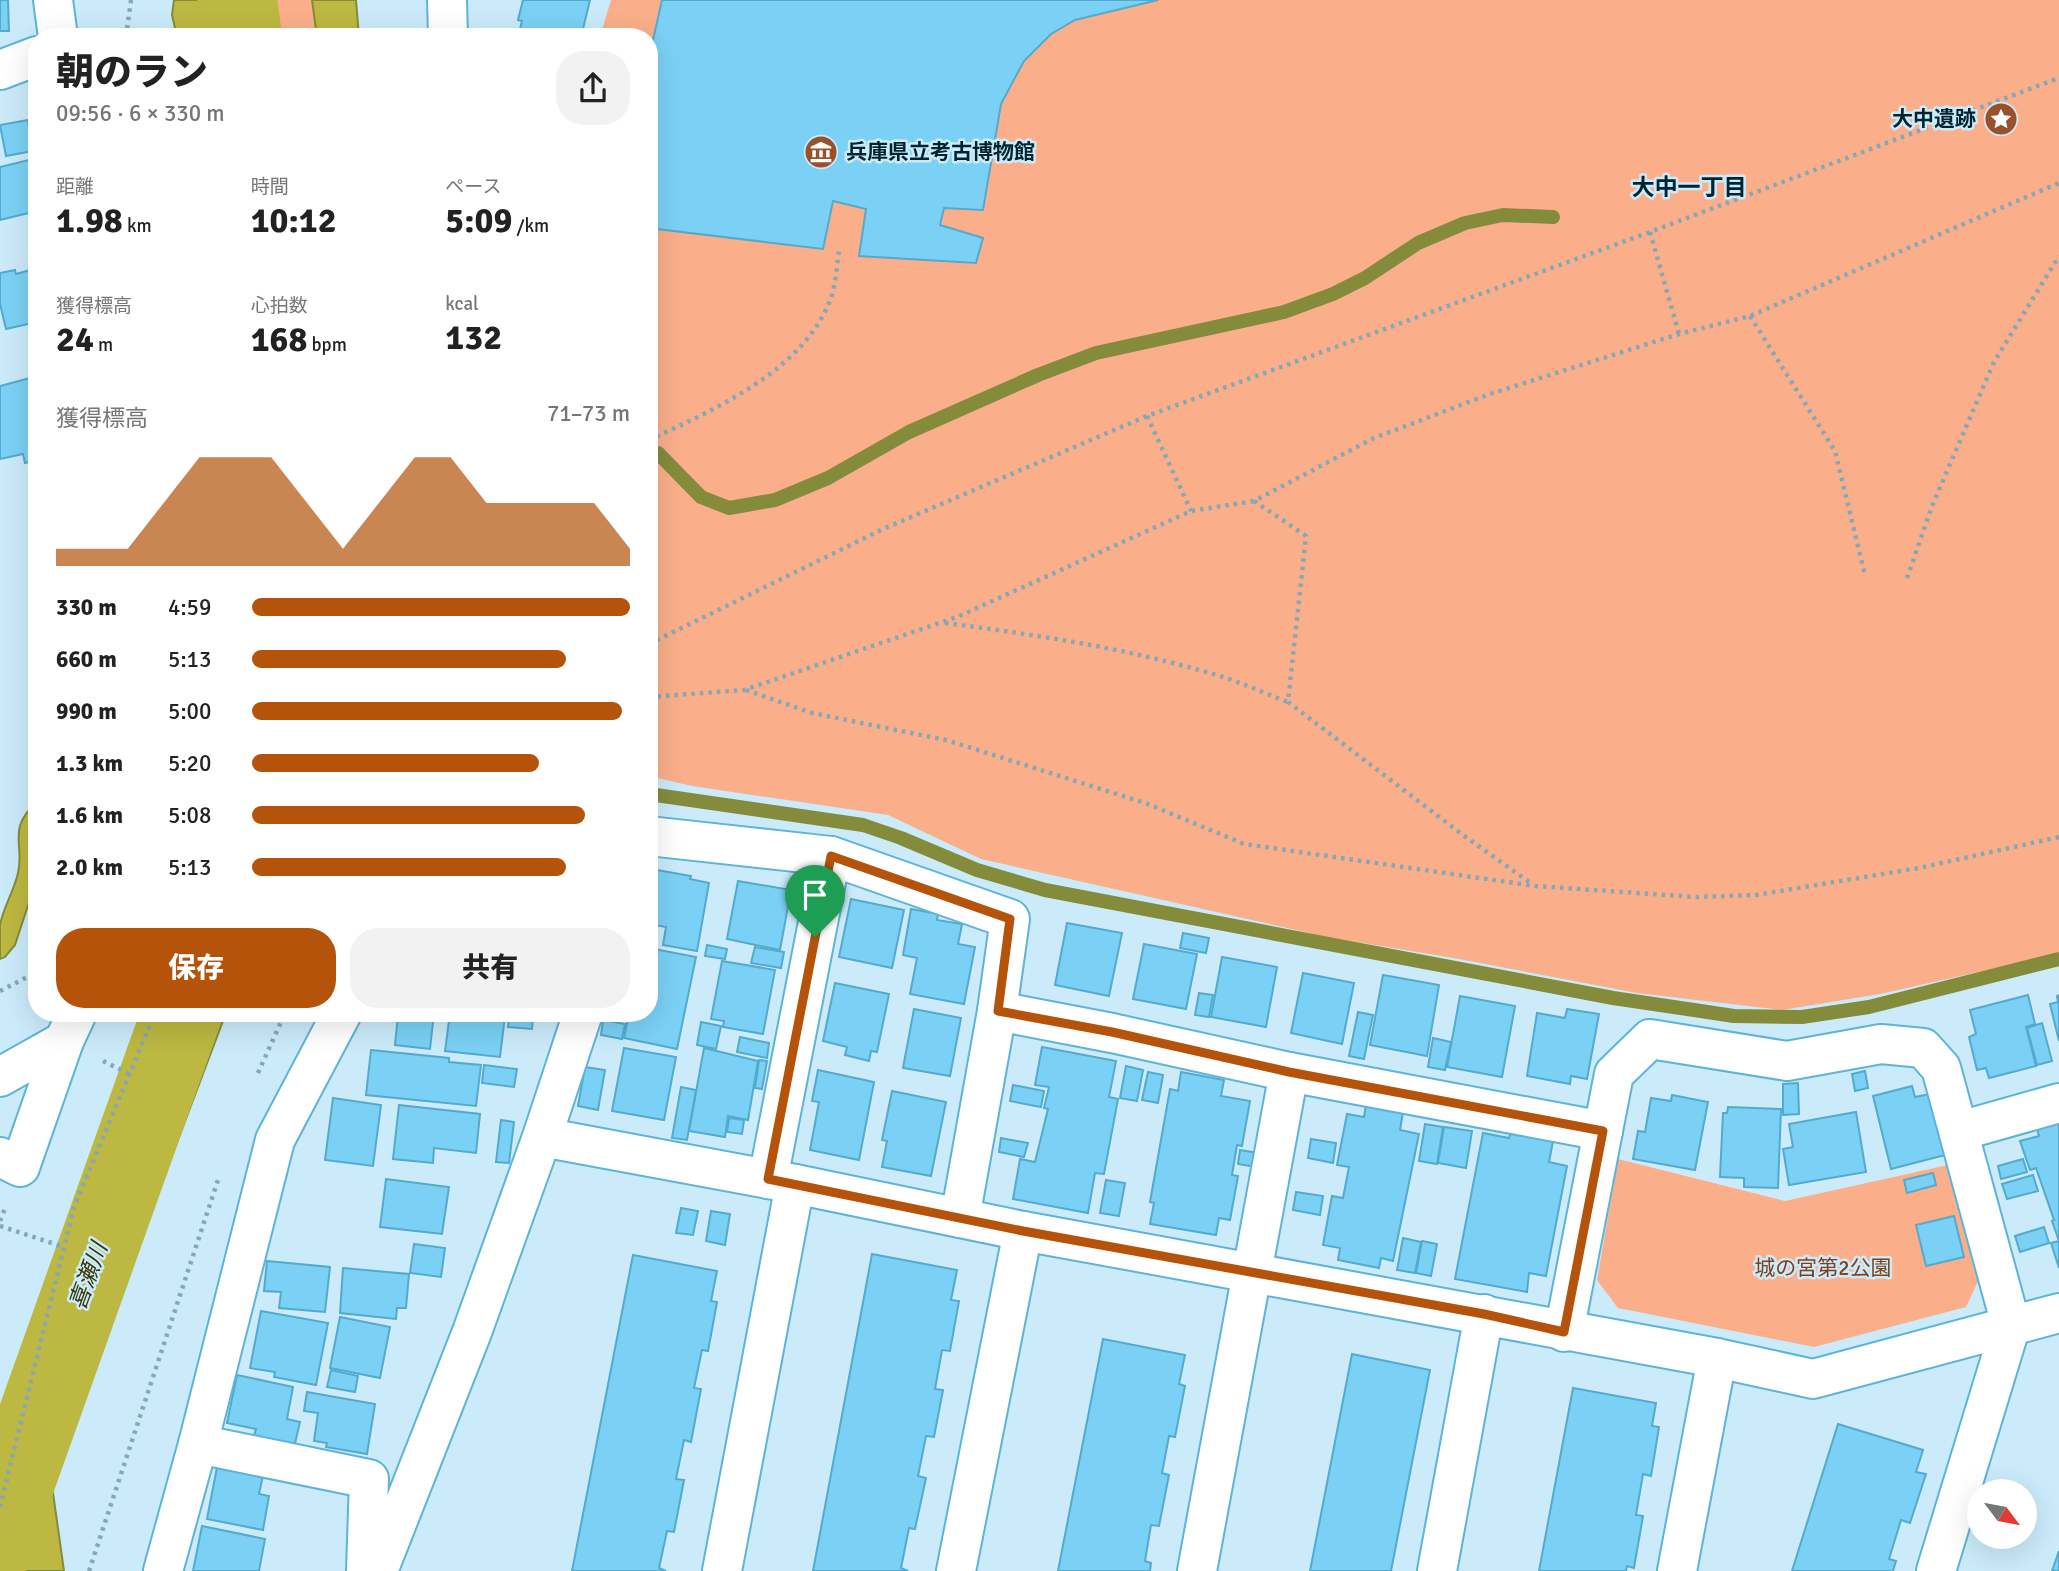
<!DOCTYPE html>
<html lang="ja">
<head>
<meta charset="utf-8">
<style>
	:root { --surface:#fff; --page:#f2f2f2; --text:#222; --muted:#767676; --accent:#b45309 }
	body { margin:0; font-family:Signika,"Noto Sans JP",sans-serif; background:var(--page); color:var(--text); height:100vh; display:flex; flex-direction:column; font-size:26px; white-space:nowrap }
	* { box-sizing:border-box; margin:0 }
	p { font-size:23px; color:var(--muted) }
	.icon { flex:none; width:38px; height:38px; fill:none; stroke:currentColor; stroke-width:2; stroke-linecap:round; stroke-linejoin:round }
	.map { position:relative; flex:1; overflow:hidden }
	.side { position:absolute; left:28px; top:28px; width:630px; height:994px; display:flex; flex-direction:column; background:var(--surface); border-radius:28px; box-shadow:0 7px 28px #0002 }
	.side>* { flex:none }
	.needle { width:46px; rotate:122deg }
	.tools { position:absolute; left:1967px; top:1479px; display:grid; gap:14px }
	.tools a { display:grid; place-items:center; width:70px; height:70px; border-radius:50%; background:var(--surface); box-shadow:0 7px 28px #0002; font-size:35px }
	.pin { position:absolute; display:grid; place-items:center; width:60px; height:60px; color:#fff; margin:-72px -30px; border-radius:50% 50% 50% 0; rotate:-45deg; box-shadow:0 0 7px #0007 }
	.pin .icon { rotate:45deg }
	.round { display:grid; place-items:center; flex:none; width:74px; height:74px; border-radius:28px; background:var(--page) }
	.head { display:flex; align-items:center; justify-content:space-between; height:119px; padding:0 28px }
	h1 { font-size:38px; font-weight:800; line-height:52px }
	.stats { display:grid; grid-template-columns:repeat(3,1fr); gap:10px; height:119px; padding:7px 28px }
	.stats div { display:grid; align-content:center }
	.stats b { font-size:35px; font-weight:800 }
	.stats small { font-size:19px; font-weight:400 }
	.stats p { font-size:19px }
	.chart { height:196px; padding:14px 28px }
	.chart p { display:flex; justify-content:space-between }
	.chart svg { width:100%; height:126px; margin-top:7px; fill:var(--accent); opacity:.7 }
	.action { display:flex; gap:14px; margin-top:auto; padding:14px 28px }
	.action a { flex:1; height:80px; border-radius:28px; background:var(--accent); color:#fff; font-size:28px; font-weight:800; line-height:80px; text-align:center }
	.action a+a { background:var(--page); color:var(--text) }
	ul { padding:0 28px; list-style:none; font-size:23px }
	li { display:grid; grid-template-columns:112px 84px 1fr; align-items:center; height:52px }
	li i { height:18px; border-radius:9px; background:var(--accent) }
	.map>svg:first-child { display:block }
</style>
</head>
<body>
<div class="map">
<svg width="2059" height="1571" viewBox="0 0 2059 1571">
	<rect width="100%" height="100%" fill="#cbebfa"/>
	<g fill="#faaf8a">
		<polygon points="222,0 312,0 317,37 217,37"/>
		<polygon points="611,0 2059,0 2059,954 1880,994 1782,1010 1637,993 1459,959 1327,937 981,859 888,815 692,786 649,776 649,37 600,37"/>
		<polygon points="1618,1159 1785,1201 1948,1165 1982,1273 1966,1307 1814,1347 1618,1308 1597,1280"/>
	</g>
	<g fill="#bdb841" stroke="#848c3c" stroke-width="2">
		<polygon points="174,0 222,0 217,37 177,37 172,15"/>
		<polygon points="312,0 356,0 359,37 317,37"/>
		<path d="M37,802V878L15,945L5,957L0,959C0,948 0,936 0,925C3,908 14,891 18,873C25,845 6,829 37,802Z"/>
		<polygon points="182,1013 226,1013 137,1248 101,1305 46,1443 64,1571 0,1571 0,1540 14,1484"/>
	</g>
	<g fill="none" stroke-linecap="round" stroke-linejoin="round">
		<g stroke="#848c3c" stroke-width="14">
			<polyline points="658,453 701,497 729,508 775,500 828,478 909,432 1038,375 1096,353 1284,312 1333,294 1365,278 1418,243 1465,223 1503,215 1553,217"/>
			<polyline points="649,794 863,825 901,838 977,870 1045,890 1613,998 1734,1016 1802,1017 1869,1007 2059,959"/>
		</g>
		<g stroke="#bdb841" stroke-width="80">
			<polyline points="237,0 242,37"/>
			<polyline points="0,1540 14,1484 182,1013"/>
		</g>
	</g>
	<g fill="#7bd1f5" stroke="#53aacc" stroke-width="2">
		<polygon points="0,0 8,0 9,31 0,31"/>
		<polygon points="523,0 590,0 582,33 590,34 590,37 518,37 522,21 518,20"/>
		<polygon points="662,0 1158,0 1075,20 1051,34 1024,61 1001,104 983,210 944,208 940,225 983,238 976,263 859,256 866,209 833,201 823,249 649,228 649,58"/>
		<polygon points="28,120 33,151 6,156 0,125"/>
		<polygon points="37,158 37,211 0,220 0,167"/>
		<polygon points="37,268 37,322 6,329 0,304 0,273 15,270 16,274"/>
		<polygon points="37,373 37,460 25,463 23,454 0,459 0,386 30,378 29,375"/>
		<polygon points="657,870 691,876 690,879 709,883 697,951 663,945 666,927 649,924 649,898 651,899"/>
		<polygon points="738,881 791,890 780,950 727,939"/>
		<polygon points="851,899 904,910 892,968 839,957"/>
		<polygon points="911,909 938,914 937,920 962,924 958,944 975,947 964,1004 910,994 917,958 903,955"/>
		<polygon points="1067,923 1122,933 1109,996 1055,985"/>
		<polygon points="1183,933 1209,938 1206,953 1180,948"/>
		<polygon points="1144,944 1197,954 1186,1009 1133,999"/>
		<polygon points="707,945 727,949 725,959 705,956"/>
		<polygon points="755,947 784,952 781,968 751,963"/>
		<polygon points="649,948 696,957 677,1049 624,1038 629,1013 649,1013"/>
		<polygon points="1222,957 1277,967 1266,1027 1211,1017"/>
		<polygon points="722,961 775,970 763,1034 723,1027 724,1021 711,1019"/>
		<polygon points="1303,973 1354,983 1342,1044 1291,1033"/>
		<polygon points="1383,975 1439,985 1427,1056 1370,1045"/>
		<polygon points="835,983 889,994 877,1052 871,1051 869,1061 845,1055 847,1047 823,1041"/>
		<polygon points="1199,993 1213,995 1209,1017 1195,1015"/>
		<polygon points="2028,995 2035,1024 2026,1027 2036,1066 1989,1078 1986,1068 1977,1070 1969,1037 1976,1034 1970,1010"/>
		<polygon points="2059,995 2059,1041 2050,1004 2058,1002 2057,996"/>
		<polygon points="1460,996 1515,1006 1502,1077 1447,1067"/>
		<polygon points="914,1009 961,1018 950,1076 903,1068"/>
		<polygon points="1567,1009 1599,1014 1587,1079 1571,1076 1570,1084 1527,1076 1537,1013 1565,1018"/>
		<polygon points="1358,1012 1373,1015 1364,1059 1349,1056"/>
		<polygon points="376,1013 434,1013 430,1049 395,1045 398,1015"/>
		<polygon points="450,1013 505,1016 500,1057 445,1051"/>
		<polygon points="509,1014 533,1016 532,1029 508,1027"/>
		<polygon points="603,1020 625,1024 622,1039 601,1035"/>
		<polygon points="701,1022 721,1026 716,1049 697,1045"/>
		<polygon points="2042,1023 2052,1061 2037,1065 2027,1028"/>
		<polygon points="740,1037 769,1043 767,1058 737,1052"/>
		<polygon points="1433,1038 1451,1042 1445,1070 1428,1067"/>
		<polygon points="1042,1047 1116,1061 1109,1097 1118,1099 1104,1174 1095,1173 1088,1213 1013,1199 1020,1159 1035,1162 1048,1109 1044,1108 1049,1087 1035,1085"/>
		<polygon points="624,1048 676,1057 664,1120 612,1111"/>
		<polygon points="704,1048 758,1061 748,1120 728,1116 725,1137 689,1131"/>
		<polygon points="371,1050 449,1058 449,1062 481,1065 476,1106 366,1095"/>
		<polygon points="759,1060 767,1061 762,1089 755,1088"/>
		<polygon points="484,1065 517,1069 514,1087 482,1083"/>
		<polygon points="1126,1066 1143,1070 1137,1101 1120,1098"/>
		<polygon points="585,1067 605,1070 598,1110 578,1106"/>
		<polygon points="818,1070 874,1082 859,1160 810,1150 819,1102 812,1101"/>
		<polygon points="1865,1071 1868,1088 1855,1091 1852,1074"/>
		<polygon points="1148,1072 1163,1075 1158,1103 1142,1100"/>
		<polygon points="1181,1072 1224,1080 1221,1096 1250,1101 1242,1146 1237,1145 1232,1175 1238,1176 1230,1220 1219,1218 1216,1235 1150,1224 1154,1203 1150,1202 1170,1089 1178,1091"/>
		<polygon points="1798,1083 1799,1114 1783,1115 1783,1084"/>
		<polygon points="1013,1085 1044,1091 1041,1107 1010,1101"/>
		<polygon points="1912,1086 1915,1097 1930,1094 1945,1155 1891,1169 1873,1096"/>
		<polygon points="681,1087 696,1090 687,1140 672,1138"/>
		<polygon points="892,1091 946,1102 931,1176 882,1167 887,1141 882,1140"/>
		<polygon points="1672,1095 1708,1102 1695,1170 1633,1159 1638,1131 1645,1132 1651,1098 1671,1101"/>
		<polygon points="333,1098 381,1105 373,1166 325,1160"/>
		<polygon points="399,1105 480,1114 476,1153 434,1148 433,1163 393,1159"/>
		<polygon points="1366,1105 1403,1112 1400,1130 1419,1134 1393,1261 1381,1258 1379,1268 1338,1260 1340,1248 1323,1245 1332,1196 1343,1198 1349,1167 1337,1165 1347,1114 1364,1117"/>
		<polygon points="1728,1107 1781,1109 1778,1188 1744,1187 1744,1178 1720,1177 1723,1113 1727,1113"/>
		<polygon points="1856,1112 1866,1172 1789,1185 1783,1149 1793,1147 1789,1124"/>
		<polygon points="729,1118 744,1120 742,1134 727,1132"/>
		<polygon points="501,1120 514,1122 509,1163 496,1162"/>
		<polygon points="2059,1122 2059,1268 2051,1243 2059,1241 2052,1221 2054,1220 2036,1168 2030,1170 2020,1141 2039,1136 2037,1129"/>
		<polygon points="1425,1124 1443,1127 1437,1164 1419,1161"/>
		<polygon points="1444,1127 1472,1131 1466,1168 1438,1163"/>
		<polygon points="1512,1129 1554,1136 1549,1162 1567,1166 1546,1276 1529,1273 1527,1292 1455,1279 1483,1133 1509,1138"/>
		<polygon points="1001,1138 1028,1143 1024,1157 999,1152"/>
		<polygon points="1311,1139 1336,1143 1333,1163 1308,1158"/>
		<polygon points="1240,1150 1264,1154 1262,1168 1238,1164"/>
		<polygon points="2023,1159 2027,1172 2001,1179 1998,1166"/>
		<polygon points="1933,1173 1936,1185 1907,1193 1904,1180"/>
		<polygon points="2033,1175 2038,1191 2007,1199 2002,1184"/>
		<polygon points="386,1179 449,1187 442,1234 380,1227"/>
		<polygon points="1106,1180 1125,1183 1119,1216 1100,1213"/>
		<polygon points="1296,1192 1323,1196 1320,1215 1293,1210"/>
		<polygon points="681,1208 698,1211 693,1235 676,1233"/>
		<polygon points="711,1211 730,1214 725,1245 706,1241"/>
		<polygon points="1954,1216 1964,1257 1926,1266 1916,1225"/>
		<polygon points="2044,1227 2049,1243 2020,1252 2015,1236"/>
		<polygon points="1403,1238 1421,1242 1415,1273 1397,1270"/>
		<polygon points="1422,1241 1437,1244 1431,1276 1416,1273"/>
		<polygon points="414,1244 445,1248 441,1277 410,1273"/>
		<polygon points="872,1254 957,1270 951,1300 959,1301 950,1351 942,1350 935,1389 943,1390 934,1437 926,1436 918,1476 926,1478 915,1529 909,1528 901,1568 908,1571 813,1571"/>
		<polygon points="633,1255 717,1271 711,1301 717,1302 708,1351 702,1350 694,1388 701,1389 691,1442 684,1440 676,1479 684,1480 674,1532 667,1531 659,1568 666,1571 572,1571"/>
		<polygon points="267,1261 330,1267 325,1312 279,1308 281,1292 264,1291"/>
		<polygon points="343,1268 409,1274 406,1308 397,1308 396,1319 340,1313"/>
		<polygon points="261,1311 328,1323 316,1385 274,1377 275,1372 250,1368"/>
		<polygon points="340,1317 390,1327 380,1378 330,1368"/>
		<polygon points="1103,1339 1185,1355 1179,1384 1185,1386 1175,1437 1169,1436 1162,1473 1169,1475 1159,1526 1151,1525 1145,1561 1151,1563 1150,1571 1058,1571"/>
		<polygon points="1352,1354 1430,1370 1391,1571 1310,1571"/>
		<polygon points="331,1370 358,1376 355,1392 327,1387"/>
		<polygon points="237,1375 293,1387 287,1419 300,1422 294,1448 253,1439 256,1429 227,1423"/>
		<polygon points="1573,1388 1656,1403 1652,1426 1659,1427 1651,1476 1643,1474 1636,1515 1643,1516 1634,1568 1627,1566 1626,1571 1539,1571"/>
		<polygon points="307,1392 375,1404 367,1454 326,1447 327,1443 314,1441 318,1413 304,1411"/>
		<polygon points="1838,1424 1923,1450 1916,1472 1926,1474 1910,1523 1901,1520 1889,1559 1896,1561 1893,1571 1792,1571"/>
		<polygon points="218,1462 264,1471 259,1494 269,1496 263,1530 207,1519"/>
		<polygon points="202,1526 265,1539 259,1571 193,1571"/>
		<polygon points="2059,1551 2059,1571 2052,1571"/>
	</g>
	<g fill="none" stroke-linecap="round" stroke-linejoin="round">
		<defs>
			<g id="minor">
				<polyline points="53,0 58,37"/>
				<polyline points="447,0 448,37"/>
				<polyline points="0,70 37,56"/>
				<polyline points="649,836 831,856 1010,919 997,1011 960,1218"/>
				<polyline points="997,1011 1112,1033 1289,1072 1603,1131"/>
				<polyline points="0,1077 64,1041"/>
				<polyline points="1960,1131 2059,1103"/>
				<polyline points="542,1137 583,1013"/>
				<polyline points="0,1157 20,1167 64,1041 77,1013"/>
				<polyline points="768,1179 831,856"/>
				<polyline points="1564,1332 1614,1074 1650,1039 1787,1061 1881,1044 1923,1048 1941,1068 2011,1325 1936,1571"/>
				<polyline points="198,1444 369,1479 366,1571"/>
				<polyline points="163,1571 198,1444 275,1140 342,1013"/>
				<polyline points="378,1571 472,1332 542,1137 795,1184 1023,1231 1717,1358 1813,1379 2059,1313"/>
				<polyline points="722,1571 795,1184"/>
				<polyline points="956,1571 1023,1231"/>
				<polyline points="1197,1571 1289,1072"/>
				<polyline points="1437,1571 1484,1314"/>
				<polyline points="1677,1571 1717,1358"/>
			</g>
		</defs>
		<use href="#minor" stroke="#5db4d7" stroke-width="42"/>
		<g stroke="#86a7b6" stroke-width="4.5" stroke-dasharray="3.5 5" stroke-linecap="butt">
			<polyline points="126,37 131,0"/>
			<polyline points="1650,232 1679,334"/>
			<polyline points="1750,316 1835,451 1865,575"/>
			<polyline points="1147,416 1191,511"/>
			<path d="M649,440C715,409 804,371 831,298C836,283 837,265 839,250"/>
			<polyline points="1254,501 1306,536 1288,702 1463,835 1532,884"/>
			<polyline points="1907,578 1932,506 1994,362 2059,256"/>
			<path d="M945,623C1039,635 1132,649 1223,677C1245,684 1266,694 1288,702"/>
			<polyline points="649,644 883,529 1147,416 1650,232 2059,78"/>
			<polyline points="746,690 812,713 946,740 1148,804 1244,844 1535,886 1696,897 1756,895 1919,868 2059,837"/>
			<polyline points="649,697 744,690 957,617 1191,511 1254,501 1374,438 1490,394 1679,334 1750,316 2059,183"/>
			<polyline points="0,991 37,972"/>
			<polyline points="103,1061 129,1074"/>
			<polyline points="258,1073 285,1013"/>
			<polyline points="0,1221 6,1206"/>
			<polyline points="0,1226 64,1247"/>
			<polyline points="0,1507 74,1207 155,1013"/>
			<polyline points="89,1571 218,1180"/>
		</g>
		<use href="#minor" stroke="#fff" stroke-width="38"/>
	</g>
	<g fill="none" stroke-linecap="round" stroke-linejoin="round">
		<defs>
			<polygon id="route" points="831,856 1010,919 998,1011 1112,1032 1289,1072 1603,1131 1564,1332 1484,1314 1023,1231 768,1179"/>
		</defs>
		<use href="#route" stroke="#fff" stroke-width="14"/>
		<use href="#route" stroke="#b45309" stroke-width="9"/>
	</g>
	<defs>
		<symbol id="sight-disc" viewBox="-11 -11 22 22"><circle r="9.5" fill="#98512b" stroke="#cbebfa"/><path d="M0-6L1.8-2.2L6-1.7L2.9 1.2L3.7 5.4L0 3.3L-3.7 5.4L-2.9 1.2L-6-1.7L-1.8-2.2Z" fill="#fff"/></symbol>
		<symbol id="museum-disc" viewBox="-11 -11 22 22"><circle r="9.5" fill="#98512b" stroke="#cbebfa"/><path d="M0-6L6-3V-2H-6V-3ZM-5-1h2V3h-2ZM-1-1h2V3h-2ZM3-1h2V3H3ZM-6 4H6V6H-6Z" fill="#fff"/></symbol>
	</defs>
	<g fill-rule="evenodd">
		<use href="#sight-disc" x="1982" y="100" width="38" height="38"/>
		<use href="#museum-disc" x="802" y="133" width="38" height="38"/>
	</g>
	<g text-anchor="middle" stroke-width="5" stroke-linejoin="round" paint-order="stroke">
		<g font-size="21" font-weight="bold" fill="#002432" stroke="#cbebfa" text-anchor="end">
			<text x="1976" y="126">大中遺跡</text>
			<text x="846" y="159" text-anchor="start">兵庫県立考古博物館</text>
		</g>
		<g font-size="21" fill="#80401c" stroke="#cbebfa">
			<text x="1823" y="1275">城の宮第2公園</text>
		</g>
		<g font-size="23" font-weight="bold" fill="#002432" stroke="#cbebfa">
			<text x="1689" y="195">大中一丁目</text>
		</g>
		<g font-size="23" font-style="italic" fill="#383603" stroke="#cbebfa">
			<text transform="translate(88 1276) rotate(-70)" y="8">喜瀬川</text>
		</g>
	</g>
</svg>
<div class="tools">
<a><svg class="needle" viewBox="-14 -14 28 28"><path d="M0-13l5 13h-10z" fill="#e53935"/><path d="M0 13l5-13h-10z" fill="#767676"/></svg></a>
</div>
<div class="pin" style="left:815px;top:937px;background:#1e9e55"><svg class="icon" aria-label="arrive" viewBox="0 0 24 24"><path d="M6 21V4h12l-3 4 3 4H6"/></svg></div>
<section class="side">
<div class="head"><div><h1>朝のラン</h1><p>09:56 · 6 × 330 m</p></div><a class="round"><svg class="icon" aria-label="share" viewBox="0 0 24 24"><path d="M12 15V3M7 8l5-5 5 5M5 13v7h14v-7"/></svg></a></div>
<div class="stats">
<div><p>距離</p><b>1.98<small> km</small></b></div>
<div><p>時間</p><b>10:12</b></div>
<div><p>ペース</p><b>5:09<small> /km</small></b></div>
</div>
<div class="stats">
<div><p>獲得標高</p><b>24<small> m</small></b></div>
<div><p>心拍数</p><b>168<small> bpm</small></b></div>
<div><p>kcal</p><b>132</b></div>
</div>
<div class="chart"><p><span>獲得標高</span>71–73 m</p>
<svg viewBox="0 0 160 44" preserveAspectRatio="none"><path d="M0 44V38L10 38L20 38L30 22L40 6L50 6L60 6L70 22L80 38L90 22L100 6L110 6L120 22L130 22L140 22L150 22L160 38V44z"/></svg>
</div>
<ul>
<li><b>330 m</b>4:59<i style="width:100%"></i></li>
<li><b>660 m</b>5:13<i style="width:83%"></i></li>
<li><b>990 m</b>5:00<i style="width:98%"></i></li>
<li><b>1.3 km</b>5:20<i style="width:76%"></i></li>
<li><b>1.6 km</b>5:08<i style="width:88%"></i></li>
<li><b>2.0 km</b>5:13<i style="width:83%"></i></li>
</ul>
<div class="action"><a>保存</a><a>共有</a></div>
</section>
</div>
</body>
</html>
